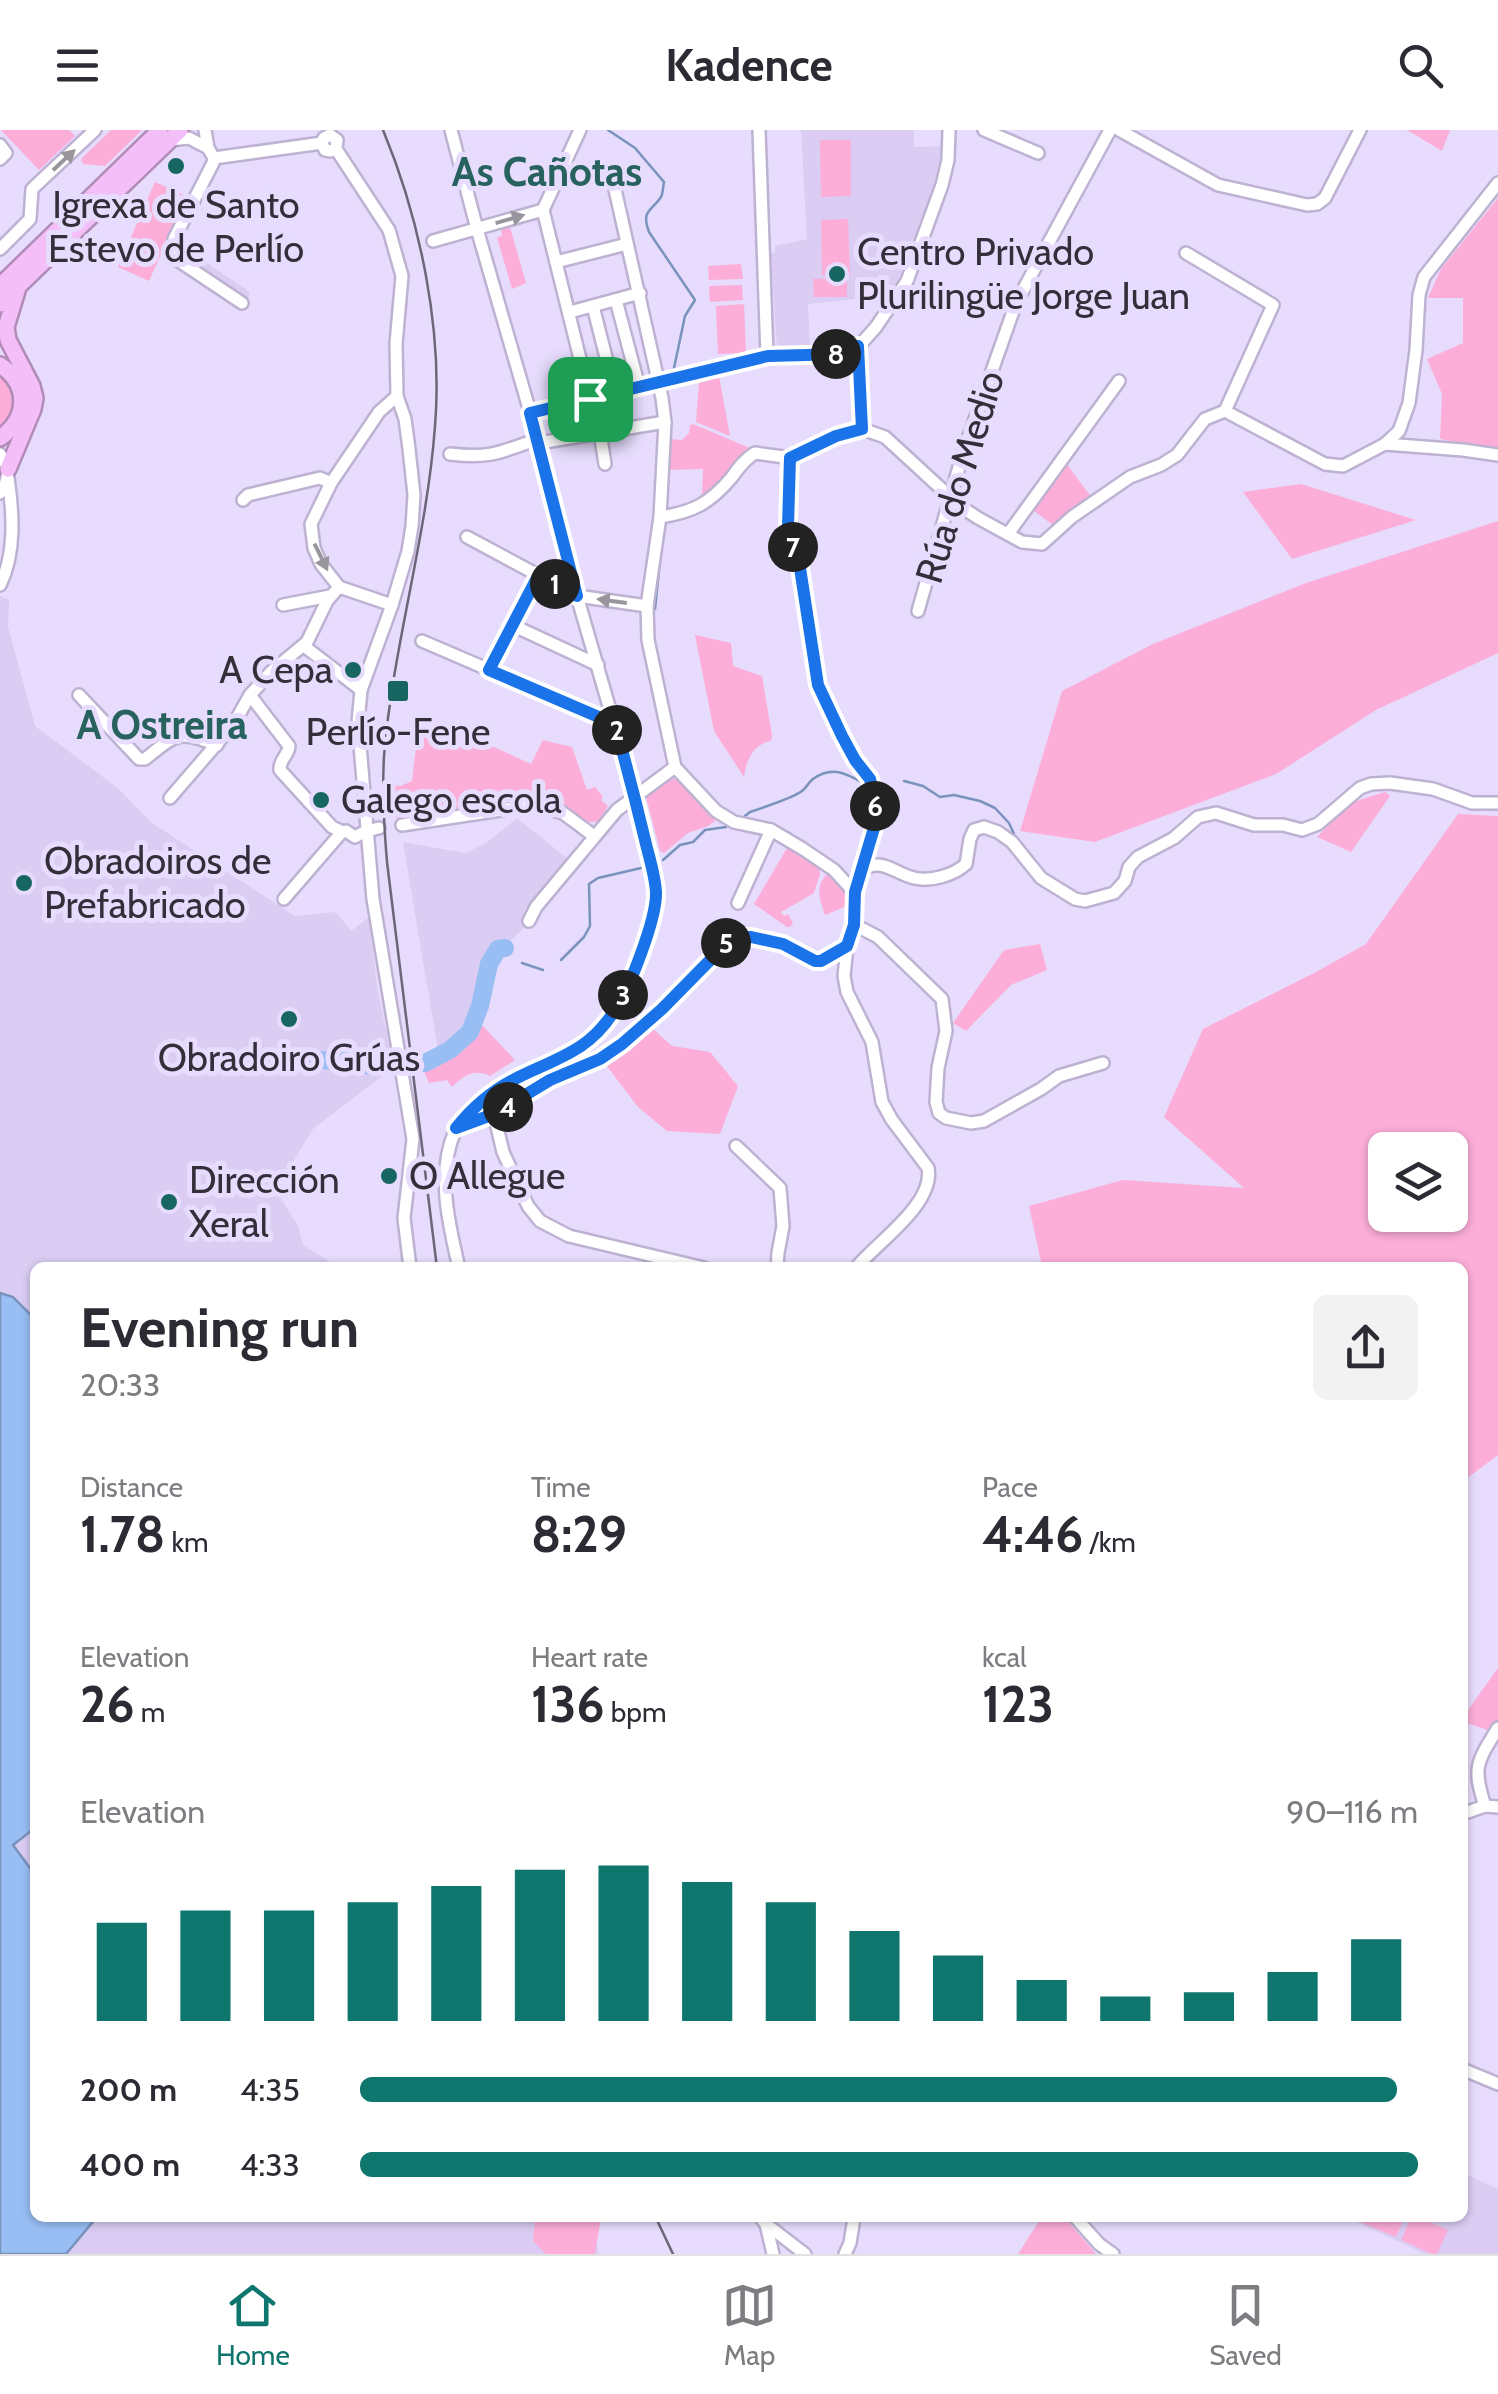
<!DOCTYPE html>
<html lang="en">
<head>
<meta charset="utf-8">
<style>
	:root { --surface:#fff; --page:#f2f2f3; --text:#2b2b33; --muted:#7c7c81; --line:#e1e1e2; --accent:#0f766e }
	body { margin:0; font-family:Cabin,sans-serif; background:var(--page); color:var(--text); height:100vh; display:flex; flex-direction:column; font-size:38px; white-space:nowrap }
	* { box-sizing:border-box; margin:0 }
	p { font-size:32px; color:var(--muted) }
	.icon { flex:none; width:55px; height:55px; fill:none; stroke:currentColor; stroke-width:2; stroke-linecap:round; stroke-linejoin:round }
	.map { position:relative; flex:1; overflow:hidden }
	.sheet { position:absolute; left:30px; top:1132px; width:1438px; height:960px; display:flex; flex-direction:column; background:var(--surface); border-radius:15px; box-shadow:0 2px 8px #0004 }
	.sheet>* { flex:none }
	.fabs { position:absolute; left:1368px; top:1002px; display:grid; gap:20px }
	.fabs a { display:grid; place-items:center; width:100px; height:100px; border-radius:15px; background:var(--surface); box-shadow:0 2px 8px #0004; font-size:50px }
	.pin { position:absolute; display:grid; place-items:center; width:85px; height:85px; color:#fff; margin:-42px; border-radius:20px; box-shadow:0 5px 15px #0006 }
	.km { position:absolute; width:50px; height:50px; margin:-25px; border-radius:50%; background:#222; color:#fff; font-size:28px; line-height:50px; text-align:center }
	.round { display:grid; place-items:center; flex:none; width:105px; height:105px; border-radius:15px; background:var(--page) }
	.summary { display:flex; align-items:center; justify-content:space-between; height:170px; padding:0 50px }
	h1 { font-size:55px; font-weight:700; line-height:75px }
	.stats { display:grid; grid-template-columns:repeat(3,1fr); gap:15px; height:170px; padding:10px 50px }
	.stats div { display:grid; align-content:center }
	.stats b { font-size:50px; font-weight:700 }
	.stats small { font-size:28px; font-weight:400 }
	.stats p { font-size:28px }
	.chart { height:280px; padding:20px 50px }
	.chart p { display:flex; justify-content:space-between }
	.chart svg { width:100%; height:180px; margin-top:10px; stroke:var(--accent); stroke-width:6 }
	ul { padding:0 50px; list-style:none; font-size:32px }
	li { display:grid; grid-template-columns:160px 120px 1fr; align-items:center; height:75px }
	li i { height:25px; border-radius:12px; background:var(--accent) }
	header { display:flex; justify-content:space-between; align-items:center; height:130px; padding:0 50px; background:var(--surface); font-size:45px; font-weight:700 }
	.tabs { display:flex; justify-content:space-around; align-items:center; height:140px; border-top:2px solid var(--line); background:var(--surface); font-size:28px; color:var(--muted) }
	.tabs a { display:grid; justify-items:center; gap:5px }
	.tabs .active { color:var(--accent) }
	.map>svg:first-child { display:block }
</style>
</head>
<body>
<header><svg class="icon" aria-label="menu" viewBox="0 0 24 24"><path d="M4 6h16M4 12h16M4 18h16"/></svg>Kadence<svg class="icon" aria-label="search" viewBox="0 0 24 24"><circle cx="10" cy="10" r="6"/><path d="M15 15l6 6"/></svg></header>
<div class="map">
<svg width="1498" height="2124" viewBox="0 0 1498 2124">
	<rect width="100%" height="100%" fill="#e7dcfd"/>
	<g fill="#daccf2">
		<polygon points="801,0 914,0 914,17 943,16 927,82 914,116 891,165 808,174 810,218 777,219 771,123 775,123 775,116 807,109"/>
		<polygon points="180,115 250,162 247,171 175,122"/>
		<polygon points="0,466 9,470 8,497 35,596 119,659 152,693 295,786 336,782 351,801 369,787 378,864 395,940 378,949 313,999 276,1060 298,1096 303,1115 339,1137 35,1138 35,1189 0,1163"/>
		<polygon points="517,688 568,729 525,779 522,794 525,797 507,814 488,819 466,893 438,920 403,712 465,723 486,713"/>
		<polygon points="35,1698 35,1745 12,1715"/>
		<polygon points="1463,2043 1498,2059 1498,2124 1425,2124 1348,2088 1462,2088"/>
		<polygon points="96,2088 591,2088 599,2124 66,2124"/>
	</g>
	<g fill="#fcadd8" fill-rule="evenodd">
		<polygon points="1,0 69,0 75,6 39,40"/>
		<polygon points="111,0 142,0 105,36 83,34 81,29"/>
		<polygon points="1407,0 1450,0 1442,21"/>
		<polygon points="851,10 851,66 821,67 820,10"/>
		<polygon points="155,52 187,66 149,151 118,137"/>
		<polygon points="1498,68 1498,320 1440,309 1442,264 1427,229 1463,213 1463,168 1428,168 1441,139"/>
		<polygon points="848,89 850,145 822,145 821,90"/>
		<polygon points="510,97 526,153 512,159 497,107 502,106 501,99"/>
		<polygon points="741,134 743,149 709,150 708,136"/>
		<polygon points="847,148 847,167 814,167 813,149"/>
		<polygon points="742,155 743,170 710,172 709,156"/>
		<polygon points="744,174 746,223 718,224 716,176"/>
		<path d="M0,243C22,271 21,273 0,302Z"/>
		<polygon points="719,246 730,306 696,292 699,251"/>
		<polygon points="693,294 750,318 716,359 702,368 703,339 668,340 671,309 682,310 689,303 690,295"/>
		<polygon points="1066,333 1091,367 1054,396 1033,380"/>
		<polygon points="1301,354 1416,390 1292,429 1243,362"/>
		<polygon points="1498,391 1498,523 1376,580 1276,644 1095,712 1020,701 1062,561 1153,514 1306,453"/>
		<path d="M695,505L731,513L733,536L762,546L772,605L771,611C753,614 746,631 744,647L714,601Z"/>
		<path d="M420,583L531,634L543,610L572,617L587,660L595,657L603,667L601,670L608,676L599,691C581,696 575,683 560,675C549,669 538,669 525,669L392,688L389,655L401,656L412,651Z"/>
		<path d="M672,648C689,653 708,675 715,691L708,696L688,703L664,723L660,721L645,663Z"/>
		<polygon points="1385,662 1390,666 1351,722 1317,707 1350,673"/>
		<path d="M1458,684L1498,686V1325L1466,1349H1463L1462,1138L1045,1137L1041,1132L1029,1076L1123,1050L1244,1058L1164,987L1203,899L1314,843L1366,814ZM1450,1020V1085H1385V1020Z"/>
		<polygon points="787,718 819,736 820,744 814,763 781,782 784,786 788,784 793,793 790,797 787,797 754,774"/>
		<path d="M829,743L833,745L850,766L852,774L825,785C820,770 814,754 829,743Z"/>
		<polygon points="1040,814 1047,840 1011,855 966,901 953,893 1004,820"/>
		<path d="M480,893L515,930L490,946C475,938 462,946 452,957L447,950L429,953L423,939L460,919Z"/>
		<polygon points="652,898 672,916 710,922 738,956 720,1004 667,1001 638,977 606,935"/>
		<polygon points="1498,1538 1498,1590 1491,1601 1463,1592 1463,1587"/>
		<polygon points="535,2088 601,2088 595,2124 546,2124 533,2111"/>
		<polygon points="1041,2088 1065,2088 1096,2124 1018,2124"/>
		<polygon points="1351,2088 1404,2088 1396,2107"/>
		<polygon points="1411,2088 1420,2088 1448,2100 1437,2124 1432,2124 1401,2110"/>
	</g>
	<polygon fill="#98bef4" stroke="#7993bc" stroke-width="2.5" points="0,1163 13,1167 35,1189 35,1698 13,1715 35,1745 35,2088 96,2088 66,2124 0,2124"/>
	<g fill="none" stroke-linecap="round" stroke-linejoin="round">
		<g stroke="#7993bc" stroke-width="2.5">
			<path d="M608,0L635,18L664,52C663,56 663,64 661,67C651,82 641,80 649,102L695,170L685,186L674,238"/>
			<polyline points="655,479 660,430"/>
			<polyline points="904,651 923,656 940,667 954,665 980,671 995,678 1009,693 1014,704"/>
			<path d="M745,686L750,682C762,678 794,667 802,661C809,655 806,655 813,649C833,635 847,644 865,654"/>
			<polyline points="663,730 680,715 693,712 705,700 726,697"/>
			<polyline points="561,830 584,807 590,796 589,754 598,748 641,738"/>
			<polyline points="522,833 543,840"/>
		</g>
		<polyline stroke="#98bef4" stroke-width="18" points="285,933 288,929 349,931 375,937 387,931 425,933 450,920 470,902 480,876 489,834 498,819 505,818"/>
		<defs>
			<g id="minor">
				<polyline points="205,0 208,18 214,28 213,33 174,109 173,127 242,173"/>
				<path d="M451,0L477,99L539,313L577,466L635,666L656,762C654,793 631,859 613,885C604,897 592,909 580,917C542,941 474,957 455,1001C436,1044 449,1095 459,1138"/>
				<polyline points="759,0 767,226"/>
				<polyline points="984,0 1038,23"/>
				<polyline points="1119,0 1218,55 1307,75 1317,74 1325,68 1360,0"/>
				<polyline points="170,10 189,8 208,18"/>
				<polyline points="0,15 6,23 0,29"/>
				<polyline points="336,19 330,21 325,20 322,13 324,8 330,5 337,10 336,19 389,100 402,146 396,214 397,266 405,289 409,319 414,365 412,396 408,421 392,475 361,560 358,592 373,769 413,1009 404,1088 410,1138"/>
				<polyline points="214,28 322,13"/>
				<polyline points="614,55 662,268 665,292 660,387 647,476 648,510 675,637 716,681 734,692 771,700 803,719 834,740 855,763"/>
				<polyline points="543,80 590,269"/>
				<polyline points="433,111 543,80 580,0"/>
				<polyline points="0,119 30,89 32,59 95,0"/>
				<polyline points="556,132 627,114"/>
				<polyline points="616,170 639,257"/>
				<polyline points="593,176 615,263"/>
				<polyline points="570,182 640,163"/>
				<polyline points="859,216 862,299 885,307 960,376 978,388 1022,412 1042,414 1072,387 1130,347 1161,335 1177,325 1205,289 1225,281 1273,175 1186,123"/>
				<polyline points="1225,281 1325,334 1343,336 1385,314 1399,301 1409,273 1416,220 1419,165 1424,147 1498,53"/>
				<polyline points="530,283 767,226 847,224 859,216 876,197 907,151 942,55 948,30 949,0"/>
				<polyline points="600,303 605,334"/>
				<polyline points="539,313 665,292"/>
				<polyline points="1385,314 1463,320 1498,325"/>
				<path d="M0,324C10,337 10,350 0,363"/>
				<path d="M450,324C490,329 501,322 538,309"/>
				<path d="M791,328L787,395L800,438L818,555L842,607L855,630L870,649L875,670L874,698L855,763V795L847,817L844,846L847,862L872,912L882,972L892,990L928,1038C935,1074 877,1112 856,1138"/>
				<polyline points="243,370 248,365 320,348 331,353"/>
				<path d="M660,387C694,382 710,373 732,347C739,337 745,329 755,323L791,328L836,306L862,299"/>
				<polyline points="1008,404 1119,251"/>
				<polyline points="467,407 577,466 647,476"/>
				<path d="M0,455C16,423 13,382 8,348"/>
				<polyline points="283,475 330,466"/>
				<polyline points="392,475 339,457 321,434 314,418 311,394 331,353 379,282 397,266"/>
				<polyline points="918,481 963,323 1016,173 1110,0"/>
				<polyline points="512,495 598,535"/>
				<polyline points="422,511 601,588 612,585"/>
				<polyline points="304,516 361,560"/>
				<polyline points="489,540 538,445"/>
				<path d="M79,565L139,629H145C178,603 177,600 217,615"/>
				<path d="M250,565L289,616C289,625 279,629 280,640L332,697L343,702"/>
				<polyline points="170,668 233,595 250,565 271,542 307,512 327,471 339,457"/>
				<polyline points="402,695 534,675 563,683 594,706"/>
				<path d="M862,740C882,727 894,743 914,748C931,752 954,745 966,734L970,709L974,700L984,697L998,702L1012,712L1041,748L1075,769L1085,771L1114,763L1125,751L1129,737L1138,727L1174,708L1198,687L1216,683L1254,695H1283L1302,700L1318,694L1360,658L1371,654L1390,653L1433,659L1472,673H1498"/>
				<polyline points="284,769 341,703 346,701 355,707 366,701 379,698"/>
				<polyline points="738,773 771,700"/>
				<polyline points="529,791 536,777 617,680 675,637"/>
				<polyline points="855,795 878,807 942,869 946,901 938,938 936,972 939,983 946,988 971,993 984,991 1041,959 1059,946 1103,933"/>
				<polyline points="494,984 503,1022 528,1076 540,1091 569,1106 704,1138"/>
				<polyline points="458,998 494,984 550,950 600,929 622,915 662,879 726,813 743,807 751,807 783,815 815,831 821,831 847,817"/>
				<polyline points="736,1016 780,1058 783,1096 778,1123 777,1138"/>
				<path d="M1485,1676C1472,1637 1477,1632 1498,1598"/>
				<polyline points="1462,1684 1485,1676 1498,1677"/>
				<polyline points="1462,1939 1498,1954"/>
				<polyline points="761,2088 766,2094 805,2124"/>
				<polyline points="1076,2088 1099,2114 1113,2124"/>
				<polyline points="766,2094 773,2124"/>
				<polyline points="845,2124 850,2113 854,2088"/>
			</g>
			<g id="highway">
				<polyline points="0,156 160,0"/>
				<polyline points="0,174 180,0"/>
				<path d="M0,235C29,255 29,287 0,308"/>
				<polyline points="8,339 33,279 35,268 32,256 8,210 6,197 17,161"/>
			</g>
		</defs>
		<use href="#minor" stroke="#bdb2d1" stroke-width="16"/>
		<use href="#highway" stroke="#b08cb6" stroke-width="20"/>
		<use href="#minor" stroke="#fff" stroke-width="11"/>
		<use href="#highway" stroke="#f4bff9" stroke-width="15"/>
		<g stroke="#6c6678" stroke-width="2.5">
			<path d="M383,0C420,89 443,200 435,296C427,407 393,515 384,626C382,661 384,697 387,732L437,1138"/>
			<polyline points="656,2088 673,2124"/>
		</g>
	</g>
	<defs><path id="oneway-solid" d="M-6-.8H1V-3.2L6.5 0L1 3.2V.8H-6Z" transform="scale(2.5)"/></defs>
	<g fill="#98969c">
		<use href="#oneway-solid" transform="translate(64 30) rotate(-43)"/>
		<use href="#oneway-solid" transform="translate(510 89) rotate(-16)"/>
		<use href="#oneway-solid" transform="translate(321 427) rotate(64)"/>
		<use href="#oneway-solid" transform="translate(612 471) rotate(-172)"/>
	</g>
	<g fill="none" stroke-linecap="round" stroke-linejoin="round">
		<defs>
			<path id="route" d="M858,216L862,299L836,306L790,328L788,396L800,438L818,555L842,606L855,630L870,649L875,670L874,698L855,762L854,795L847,816L821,831H815L783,814L751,807H743L726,814L662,879L622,914L600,929L550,950L494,984L456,998C472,978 490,962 513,950C536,938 560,930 581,916C593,908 605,895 613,883C629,861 657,788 656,762C655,745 649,727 645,710C635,668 624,626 612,584L601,588L489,540L538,446L577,466L530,283L768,226L846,224Z"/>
		</defs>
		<use href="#route" stroke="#fff" stroke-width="20"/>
		<use href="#route" stroke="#1a73e8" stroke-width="12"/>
	</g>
	<g fill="#186662" stroke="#e7dcfd" stroke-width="4">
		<circle cx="176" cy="36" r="10"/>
		<circle cx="837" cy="144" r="10"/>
		<circle cx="353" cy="540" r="10"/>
		<rect x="386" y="549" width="24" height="24" rx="5"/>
		<circle cx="321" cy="670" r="10"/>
		<circle cx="24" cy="753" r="10"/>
		<circle cx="289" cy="889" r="10"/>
		<circle cx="389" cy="1046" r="10"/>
		<circle cx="169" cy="1072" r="10"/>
	</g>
	<g text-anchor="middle" stroke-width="10" stroke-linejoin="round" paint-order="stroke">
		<g font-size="38" fill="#322e3a" stroke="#e7dcfd" text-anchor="start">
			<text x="176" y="88" text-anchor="middle">Igrexa de Santo<tspan x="176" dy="44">Estevo de Perlío</tspan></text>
			<text x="857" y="135">Centro Privado<tspan x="857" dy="44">Plurilingüe Jorge Juan</tspan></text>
			<text x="333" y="553" text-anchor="end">A Cepa</text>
			<text x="398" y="615" text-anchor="middle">Perlío-Fene</text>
			<text x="341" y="683">Galego escola</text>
			<text x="44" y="744">Obradoiros de<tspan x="44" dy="44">Prefabricado</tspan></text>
			<text x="289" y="941" text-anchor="middle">Obradoiro Grúas</text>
			<text x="409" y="1059">O Allegue</text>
			<text x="189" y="1063">Dirección<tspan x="189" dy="44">Xeral</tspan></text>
		</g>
		<g font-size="38" fill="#322e3a" stroke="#e7dcfd">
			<text transform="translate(960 347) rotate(-73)" y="13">Rúa do Medio</text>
		</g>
		<g font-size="40" font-weight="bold" fill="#28625f" stroke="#e7dcfd">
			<text x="547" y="56">As Cañotas</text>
			<text x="162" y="609">A Ostreira</text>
		</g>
	</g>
</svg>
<div class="fabs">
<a><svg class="icon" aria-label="layers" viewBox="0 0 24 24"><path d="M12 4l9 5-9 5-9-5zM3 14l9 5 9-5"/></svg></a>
</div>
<div class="pin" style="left:590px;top:269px;background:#1e9e55"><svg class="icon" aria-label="arrive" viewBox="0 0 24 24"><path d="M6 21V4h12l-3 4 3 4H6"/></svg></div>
<b class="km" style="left:555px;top:454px">1</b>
<b class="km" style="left:617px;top:600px">2</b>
<b class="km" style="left:623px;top:865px">3</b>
<b class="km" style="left:508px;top:977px">4</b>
<b class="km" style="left:726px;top:813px">5</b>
<b class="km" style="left:875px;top:676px">6</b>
<b class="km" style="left:793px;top:417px">7</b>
<b class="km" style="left:836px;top:224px">8</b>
<section class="sheet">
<div class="summary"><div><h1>Evening run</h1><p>20:33</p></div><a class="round"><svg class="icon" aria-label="share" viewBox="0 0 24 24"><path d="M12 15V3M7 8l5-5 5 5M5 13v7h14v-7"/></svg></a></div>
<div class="stats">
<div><p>Distance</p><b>1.78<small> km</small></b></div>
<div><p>Time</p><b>8:29</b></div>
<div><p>Pace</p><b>4:46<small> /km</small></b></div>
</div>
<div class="stats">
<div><p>Elevation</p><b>26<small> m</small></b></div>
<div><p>Heart rate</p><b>136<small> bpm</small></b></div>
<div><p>kcal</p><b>123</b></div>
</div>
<div class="chart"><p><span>Elevation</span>90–116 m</p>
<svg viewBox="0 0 160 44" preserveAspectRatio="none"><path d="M5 44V20M15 44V17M25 44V17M35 44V15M45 44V11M55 44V7M65 44V6M75 44V10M85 44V15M95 44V22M105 44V28M115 44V34M125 44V38M135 44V37M145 44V32M155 44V24"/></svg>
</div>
<ul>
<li><b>200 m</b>4:35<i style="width:98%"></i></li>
<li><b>400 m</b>4:33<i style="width:100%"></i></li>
</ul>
</section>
</div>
<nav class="tabs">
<a class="active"><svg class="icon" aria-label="home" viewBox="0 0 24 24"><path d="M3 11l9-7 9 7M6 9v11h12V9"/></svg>Home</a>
<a><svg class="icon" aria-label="map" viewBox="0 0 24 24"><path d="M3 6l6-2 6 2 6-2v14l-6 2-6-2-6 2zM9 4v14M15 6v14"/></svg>Map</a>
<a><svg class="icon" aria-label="saved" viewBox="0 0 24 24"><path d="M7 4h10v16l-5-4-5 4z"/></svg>Saved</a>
</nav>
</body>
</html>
